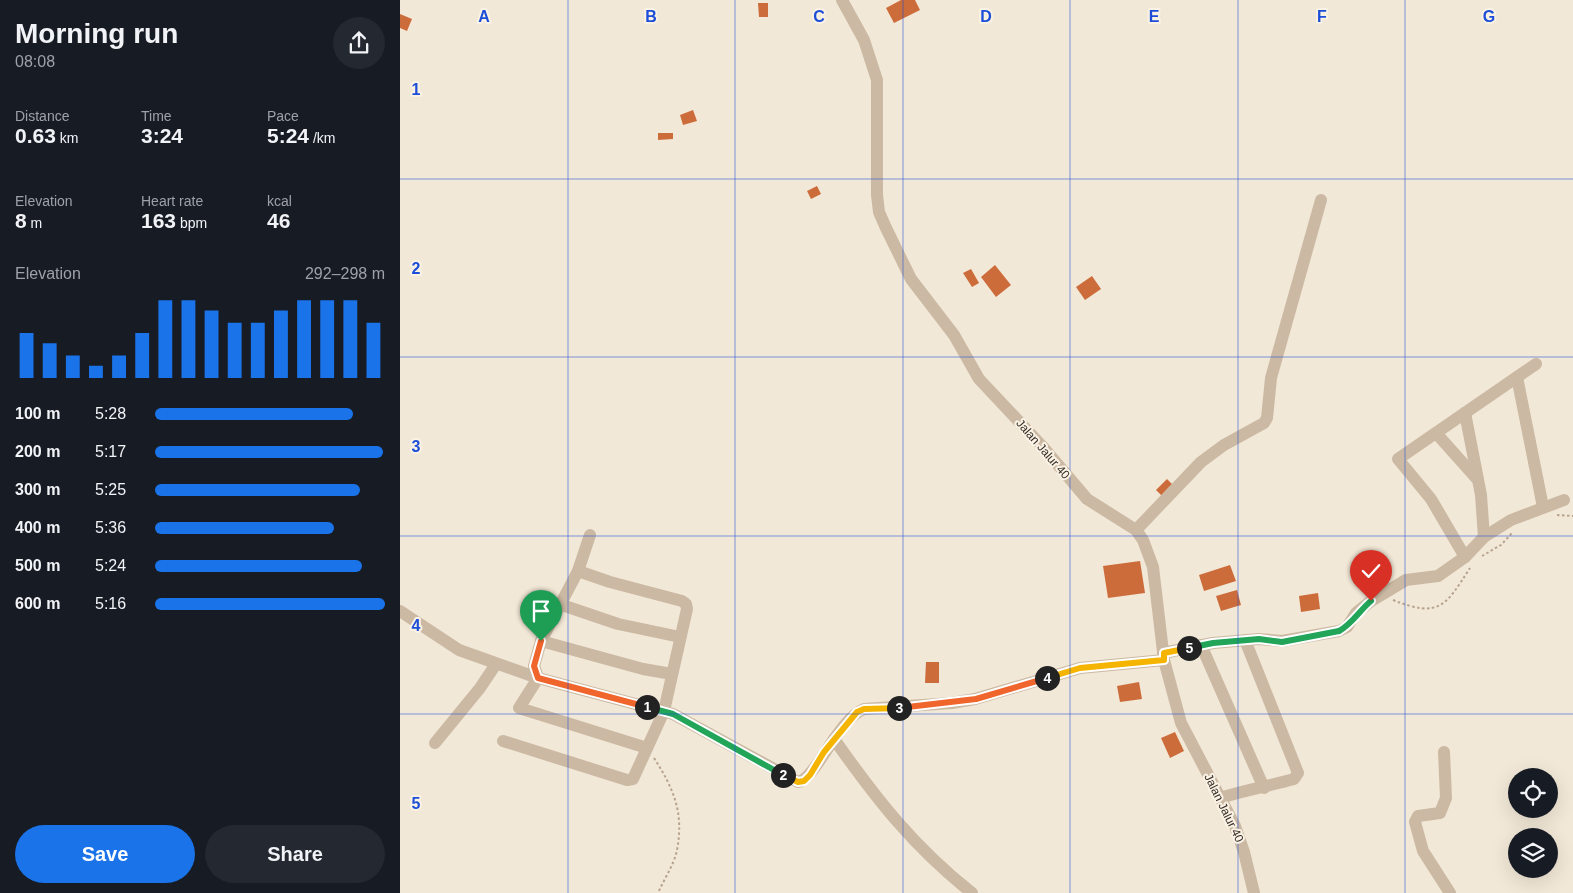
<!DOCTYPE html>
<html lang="en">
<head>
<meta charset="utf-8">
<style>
	:root { --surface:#171b24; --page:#242831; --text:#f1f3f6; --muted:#9ea1a6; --accent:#1a73e8 }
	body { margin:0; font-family:Arial,sans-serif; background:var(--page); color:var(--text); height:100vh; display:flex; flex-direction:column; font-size:19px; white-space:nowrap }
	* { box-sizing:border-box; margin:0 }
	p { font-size:16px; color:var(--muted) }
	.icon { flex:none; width:28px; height:28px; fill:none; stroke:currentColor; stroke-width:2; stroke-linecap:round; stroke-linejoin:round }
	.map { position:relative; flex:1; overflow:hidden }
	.sheet { display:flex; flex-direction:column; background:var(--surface); width:400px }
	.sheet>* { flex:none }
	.controls { position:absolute; left:1108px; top:768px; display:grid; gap:10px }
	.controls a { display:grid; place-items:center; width:50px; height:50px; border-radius:50%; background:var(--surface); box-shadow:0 5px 20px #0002; font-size:25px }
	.pin { position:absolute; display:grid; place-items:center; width:42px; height:42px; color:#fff; margin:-51px -21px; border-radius:50% 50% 50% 0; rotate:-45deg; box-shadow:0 0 5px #0007 }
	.pin .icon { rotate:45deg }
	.km { position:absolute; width:25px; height:25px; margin:-12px; border-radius:50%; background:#222; color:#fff; font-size:14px; line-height:25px; text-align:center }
	.round { display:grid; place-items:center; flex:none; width:52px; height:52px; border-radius:26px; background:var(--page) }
	.head { display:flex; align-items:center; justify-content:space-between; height:85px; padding:0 15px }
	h1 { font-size:28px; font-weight:600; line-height:38px }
	.stats { display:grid; grid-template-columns:repeat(3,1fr); gap:8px; height:85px; padding:5px 15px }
	.stats div { display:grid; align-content:center }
	.stats b { font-size:21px; font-weight:600 }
	.stats small { font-size:14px; font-weight:400 }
	.stats p { font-size:14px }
	.chart { height:140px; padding:10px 15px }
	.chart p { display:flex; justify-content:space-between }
	.chart svg { width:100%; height:90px; margin-top:5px; stroke:var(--accent); stroke-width:6 }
	.primary-button { display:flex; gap:10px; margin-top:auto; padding:10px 15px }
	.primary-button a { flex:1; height:58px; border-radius:30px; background:var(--accent); color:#fff; font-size:20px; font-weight:600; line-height:58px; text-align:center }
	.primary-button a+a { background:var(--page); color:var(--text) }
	ul { padding:0 15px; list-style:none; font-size:16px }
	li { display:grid; grid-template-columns:80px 60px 1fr; align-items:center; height:38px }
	li i { height:12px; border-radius:6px; background:var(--accent) }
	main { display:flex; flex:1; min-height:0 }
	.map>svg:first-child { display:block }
</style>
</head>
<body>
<main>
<section class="sheet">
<div class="head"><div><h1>Morning run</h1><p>08:08</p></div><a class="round"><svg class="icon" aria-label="share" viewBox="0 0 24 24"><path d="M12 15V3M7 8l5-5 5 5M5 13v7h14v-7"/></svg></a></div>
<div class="stats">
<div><p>Distance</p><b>0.63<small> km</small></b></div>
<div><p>Time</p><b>3:24</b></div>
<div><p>Pace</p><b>5:24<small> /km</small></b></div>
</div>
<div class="stats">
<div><p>Elevation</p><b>8<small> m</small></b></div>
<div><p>Heart rate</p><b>163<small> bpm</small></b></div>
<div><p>kcal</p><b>46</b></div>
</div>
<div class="chart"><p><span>Elevation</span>292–298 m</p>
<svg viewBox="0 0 160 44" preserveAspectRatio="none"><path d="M5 44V22M15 44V27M25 44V33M35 44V38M45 44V33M55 44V22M65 44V6M75 44V6M85 44V11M95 44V17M105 44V17M115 44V11M125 44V6M135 44V6M145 44V6M155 44V17"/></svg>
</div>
<ul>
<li><b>100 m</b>5:28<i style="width:86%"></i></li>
<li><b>200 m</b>5:17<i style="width:99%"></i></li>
<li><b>300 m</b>5:25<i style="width:89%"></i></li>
<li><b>400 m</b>5:36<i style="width:78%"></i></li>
<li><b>500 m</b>5:24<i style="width:90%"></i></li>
<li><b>600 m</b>5:16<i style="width:100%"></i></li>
</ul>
<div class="primary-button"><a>Save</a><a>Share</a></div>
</section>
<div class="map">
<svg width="1173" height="893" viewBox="0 0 1173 893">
	<rect width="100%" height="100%" fill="#f2e8d7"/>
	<g fill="#cd6c3b">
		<polygon points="501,0 515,0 520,10 494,23 486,8"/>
		<polygon points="358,3 368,3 368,17 359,17"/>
		<polygon points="0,14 12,19 7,31 0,28"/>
		<polygon points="293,110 297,121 283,125 280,115"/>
		<polygon points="258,133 273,133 273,139 258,140"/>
		<polygon points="417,186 421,194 411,199 407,191"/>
		<polygon points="595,265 611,285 596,297 581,277"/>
		<polygon points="571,269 579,283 572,287 563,273"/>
		<polygon points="692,276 701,289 685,300 676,287"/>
		<polygon points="767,479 775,487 764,498 756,490"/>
		<polygon points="740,561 745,593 708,598 703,566"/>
		<polygon points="830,565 836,581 804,591 799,575"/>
		<polygon points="837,590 841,605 821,611 816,596"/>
		<polygon points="918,593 920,609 901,612 899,596"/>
		<polygon points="526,662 539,662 539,683 525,683"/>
		<polygon points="739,682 742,699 720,702 717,686"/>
		<polygon points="775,732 784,751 770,758 761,738"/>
	</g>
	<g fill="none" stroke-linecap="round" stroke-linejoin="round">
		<g stroke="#b7a38d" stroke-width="2" stroke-dasharray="2.5 2.5" stroke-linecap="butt">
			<polyline points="1157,515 1173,516"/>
			<polyline points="1082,556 1101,545 1112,533"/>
			<path d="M993,600C1040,619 1046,605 1070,568"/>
			<path d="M254,758C274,789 284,813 277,850C274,865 264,879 258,893"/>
		</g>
		<g stroke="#cbb9a3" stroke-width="12">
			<polyline points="442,0 464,40 477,80 477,195 479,212 486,228 511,279 554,335 579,379 642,446 687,499 736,530 743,540 753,567 764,660 781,723 835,826 844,852 854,893"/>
			<polyline points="1117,377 1143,507"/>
			<polyline points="1065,413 1081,495 1084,537"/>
			<polyline points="1036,433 1078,480"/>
			<polyline points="736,530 801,462 824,445 864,423 867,418 871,378 921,200"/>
			<path d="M190,535L178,571L141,641L134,666L138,678L273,714L398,782C416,779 438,719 464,709L552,703L575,699L680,668L764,660"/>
			<polyline points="1065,557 1031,499 998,459 1136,364"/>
			<polyline points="159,604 218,624 280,637"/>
			<polyline points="0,611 59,650 138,678 119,708 247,748"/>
			<polyline points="141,641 243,669 272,674"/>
			<polyline points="801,645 864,788"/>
			<polyline points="763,653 813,643 859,639 882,641 939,631 947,627 956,613 971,601 1006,580 1038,576 1065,557 1084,537 1111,520 1164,500"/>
			<path d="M434,739C477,800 514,847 572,893"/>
			<polyline points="103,741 227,780 233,779 264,711 287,609 286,604 282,601 210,582 178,571"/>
			<polyline points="35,743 80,688 96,664"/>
			<polyline points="1044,752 1046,798 1040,813 1018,816 1015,822 1023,851 1050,893"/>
			<path d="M820,798C845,790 869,786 894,779L898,773L845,640"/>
		</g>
	</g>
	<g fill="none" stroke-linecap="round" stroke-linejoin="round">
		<defs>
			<polyline id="split-1" points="141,641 134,666 138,678 247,707"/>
			<polyline id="split-2" points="247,707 273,714 383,775"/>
			<polyline id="split-3" points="383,775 398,782 404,781 410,775 424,752 457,712 464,709 499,708"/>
			<polyline id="split-4" points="499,708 576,699 647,678"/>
			<polyline id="split-5" points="647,678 680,668 764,660 764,653 789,648"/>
			<polyline id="split-6" points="789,648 813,643 859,639 882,642 939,631"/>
			<path id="split-7" d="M939,631C951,625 960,610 971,601"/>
		</defs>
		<use href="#split-1" stroke="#fff" stroke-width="10"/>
		<use href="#split-2" stroke="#fff" stroke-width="10"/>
		<use href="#split-3" stroke="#fff" stroke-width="10"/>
		<use href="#split-4" stroke="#fff" stroke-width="10"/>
		<use href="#split-5" stroke="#fff" stroke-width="10"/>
		<use href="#split-6" stroke="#fff" stroke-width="10"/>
		<use href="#split-7" stroke="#fff" stroke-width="10"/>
		<use href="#split-1" stroke="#f0652b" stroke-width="6"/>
		<use href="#split-2" stroke="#22a559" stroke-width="6"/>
		<use href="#split-3" stroke="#f5b400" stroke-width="6"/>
		<use href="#split-4" stroke="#f0652b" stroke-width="6"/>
		<use href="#split-5" stroke="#f5b400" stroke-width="6"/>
		<use href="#split-6" stroke="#22a559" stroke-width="6"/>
		<use href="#split-7" stroke="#22a559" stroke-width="6"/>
	</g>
	<path fill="none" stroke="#1d4ed8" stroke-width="1" stroke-opacity="0.55" d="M168,0V893M335,0V893M503,0V893M670,0V893M838,0V893M1005,0V893M0,179H1173M0,357H1173M0,536H1173M0,714H1173"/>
	<g text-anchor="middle" stroke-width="4" stroke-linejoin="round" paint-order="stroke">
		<g font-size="12" fill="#352c25" stroke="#faf2e4">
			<text transform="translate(643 449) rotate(49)" y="4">Jalan Jalur 40</text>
			<text transform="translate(824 808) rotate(64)" y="4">Jalan Jalur 40</text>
		</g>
	</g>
	<g font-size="16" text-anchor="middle" font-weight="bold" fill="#1d4ed8" stroke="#faf2e4" stroke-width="4" stroke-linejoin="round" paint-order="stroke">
		<text x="84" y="22">A</text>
		<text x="251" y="22">B</text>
		<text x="419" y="22">C</text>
		<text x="586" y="22">D</text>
		<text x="754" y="22">E</text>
		<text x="922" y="22">F</text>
		<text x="1089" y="22">G</text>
		<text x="16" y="95">1</text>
		<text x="16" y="274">2</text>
		<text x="16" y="452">3</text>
		<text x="16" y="631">4</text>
		<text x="16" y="809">5</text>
	</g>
</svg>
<div class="controls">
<a><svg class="icon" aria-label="locate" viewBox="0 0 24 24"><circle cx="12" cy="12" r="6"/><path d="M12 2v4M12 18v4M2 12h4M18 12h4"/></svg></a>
<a><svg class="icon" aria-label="layers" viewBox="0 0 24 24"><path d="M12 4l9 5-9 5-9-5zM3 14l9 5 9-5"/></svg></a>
</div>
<div class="pin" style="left:141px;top:641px;background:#1e9e55"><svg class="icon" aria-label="arrive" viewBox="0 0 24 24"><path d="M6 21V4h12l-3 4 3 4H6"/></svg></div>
<div class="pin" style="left:971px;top:601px;background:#d93025"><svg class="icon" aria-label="check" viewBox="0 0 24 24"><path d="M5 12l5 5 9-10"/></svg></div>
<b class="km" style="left:247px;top:707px">1</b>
<b class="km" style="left:383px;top:775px">2</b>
<b class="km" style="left:499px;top:708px">3</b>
<b class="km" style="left:647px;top:678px">4</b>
<b class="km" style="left:789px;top:648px">5</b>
</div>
</main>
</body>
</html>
